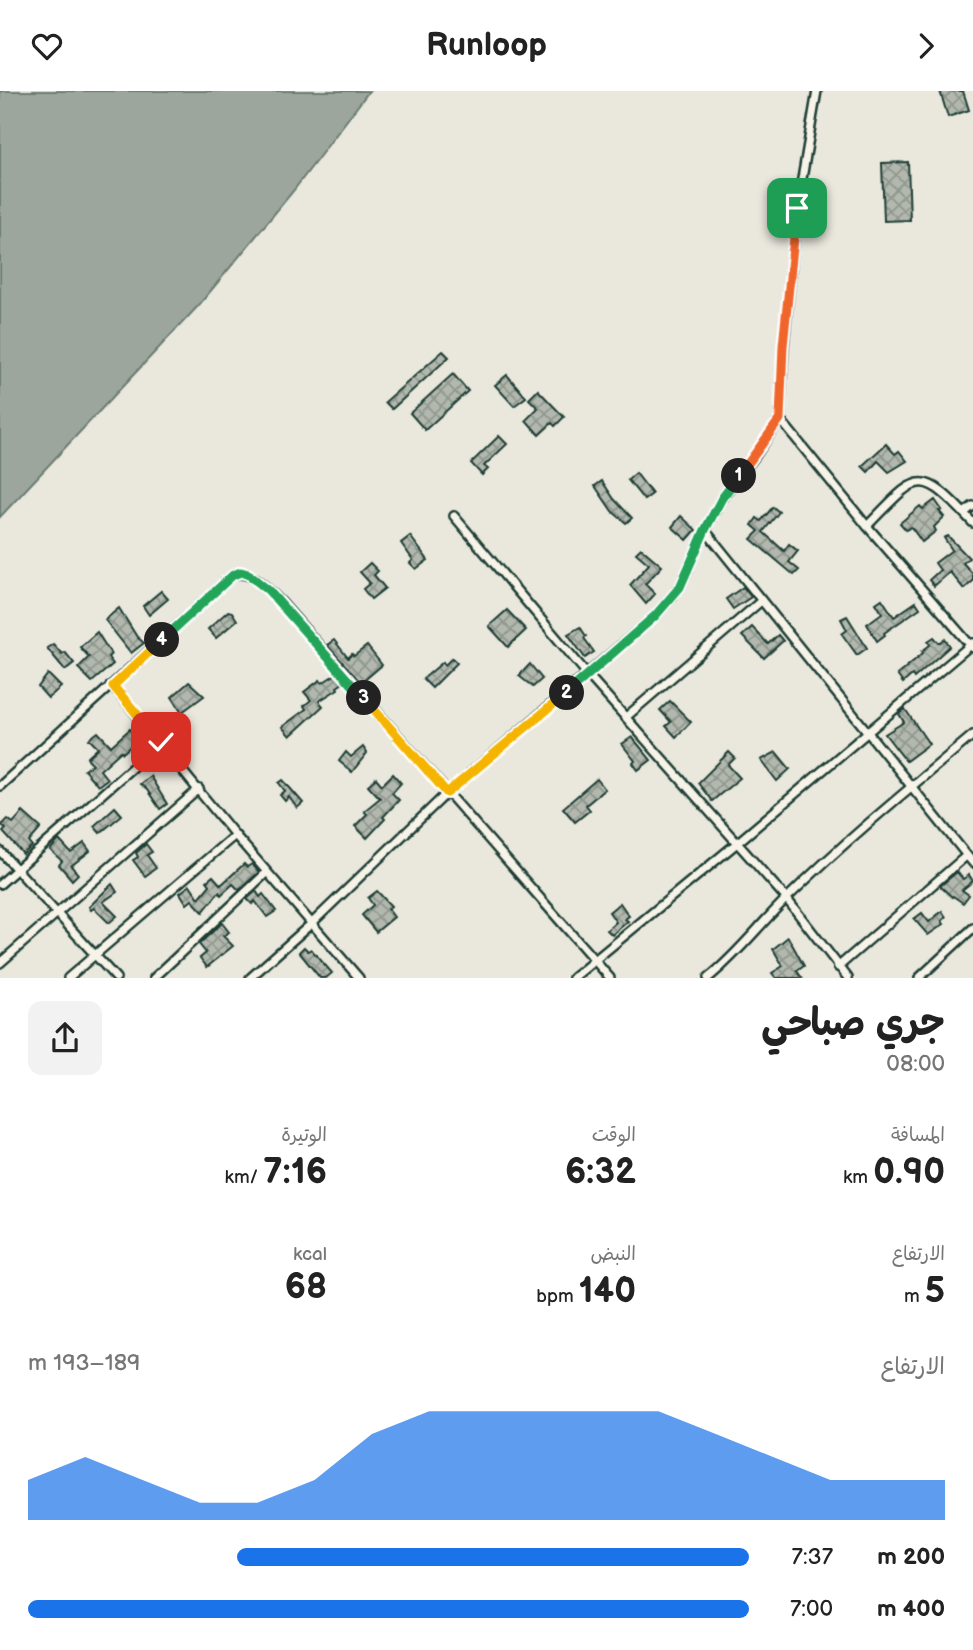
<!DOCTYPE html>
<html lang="ar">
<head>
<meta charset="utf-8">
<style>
	:root { --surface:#fff; --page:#f2f2f2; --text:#222; --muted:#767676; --accent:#1a73e8 }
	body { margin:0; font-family:"Balsamiq Sans","Playpen Sans Arabic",sans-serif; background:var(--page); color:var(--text); direction:rtl; height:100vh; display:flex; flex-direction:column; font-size:26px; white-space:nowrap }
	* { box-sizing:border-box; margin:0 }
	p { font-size:23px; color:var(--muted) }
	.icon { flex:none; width:38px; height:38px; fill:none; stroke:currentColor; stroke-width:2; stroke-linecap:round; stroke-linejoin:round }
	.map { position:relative; height:887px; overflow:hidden; direction:ltr }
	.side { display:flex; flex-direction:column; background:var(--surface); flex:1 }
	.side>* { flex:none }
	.pin { position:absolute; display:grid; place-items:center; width:60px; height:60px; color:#fff; margin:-30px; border-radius:14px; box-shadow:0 4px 10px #0006 }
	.km { position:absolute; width:35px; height:35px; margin:-18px; border-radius:50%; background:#222; color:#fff; font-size:19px; line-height:35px; text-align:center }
	.round { display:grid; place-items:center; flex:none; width:74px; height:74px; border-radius:14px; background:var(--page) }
	.headline { display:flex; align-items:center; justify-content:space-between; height:119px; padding:0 28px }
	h1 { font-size:38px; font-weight:700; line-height:52px }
	.stats { display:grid; grid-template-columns:repeat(3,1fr); gap:10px; height:119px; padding:7px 28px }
	.stats div { display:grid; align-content:center }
	.stats b { font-size:35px; font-weight:700 }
	.stats small { font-size:19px; font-weight:400 }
	.stats p { font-size:19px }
	.chart { height:196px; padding:14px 28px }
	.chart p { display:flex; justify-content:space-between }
	.chart svg { width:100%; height:126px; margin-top:7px; fill:var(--accent); opacity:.7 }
	ul { padding:0 28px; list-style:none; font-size:23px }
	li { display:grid; grid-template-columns:112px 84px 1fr; align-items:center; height:52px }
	li i { height:18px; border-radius:9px; background:var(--accent) }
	header { display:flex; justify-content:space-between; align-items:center; height:91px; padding:0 28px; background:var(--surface); font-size:32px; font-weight:700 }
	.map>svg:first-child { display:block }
</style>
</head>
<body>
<header><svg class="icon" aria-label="forward" viewBox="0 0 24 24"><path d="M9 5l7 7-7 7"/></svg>Runloop<svg class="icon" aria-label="heart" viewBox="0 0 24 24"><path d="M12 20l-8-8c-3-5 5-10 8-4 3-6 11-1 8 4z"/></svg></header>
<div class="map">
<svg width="973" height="887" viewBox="0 0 973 887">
	<defs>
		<pattern id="building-cross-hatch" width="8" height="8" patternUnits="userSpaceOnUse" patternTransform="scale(1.75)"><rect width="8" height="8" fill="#b2b8ae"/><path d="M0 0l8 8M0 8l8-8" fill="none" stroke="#90978e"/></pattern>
	</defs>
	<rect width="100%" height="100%" fill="#eae8dd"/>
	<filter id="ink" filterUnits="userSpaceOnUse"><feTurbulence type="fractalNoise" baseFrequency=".0143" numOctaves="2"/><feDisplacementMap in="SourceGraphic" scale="14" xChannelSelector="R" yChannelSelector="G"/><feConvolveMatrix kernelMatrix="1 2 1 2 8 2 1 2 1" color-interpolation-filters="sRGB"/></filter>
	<g filter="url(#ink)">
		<polygon fill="#9ca69c" stroke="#6a7c72" stroke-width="2" points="0,0 369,0 294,99 199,214 0,426"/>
		<g fill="url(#building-cross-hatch)" stroke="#1f3d34" stroke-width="2">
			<polygon points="940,0 963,0 969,19 948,26"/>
			<polygon points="908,71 910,129 884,130 882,72"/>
			<polygon points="443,260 449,266 392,318 385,311"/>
			<polygon points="453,283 468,300 425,339 410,322"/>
			<polygon points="507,284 526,306 514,315 495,294"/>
			<polygon points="538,299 564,326 555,335 552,332 539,344 526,329 538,317 529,308"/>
			<polygon points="499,345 507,353 484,375 488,378 482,384 471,372"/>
			<polygon points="886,353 895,363 899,360 907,370 889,381 878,370 868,381 862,375"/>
			<polygon points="636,382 652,403 644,409 628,389"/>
			<polygon points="602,390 614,408 632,427 626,432 612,420 595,395"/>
			<polygon points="935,409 942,419 939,420 944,426 934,436 936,440 922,451 911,436 906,439 900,432 920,415 923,418"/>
			<polygon points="773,416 779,421 763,441 784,460 789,453 798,460 789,471 799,479 794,484 751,448 759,440 752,434 757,427 761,430"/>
			<polygon points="681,425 696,439 687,449 672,436"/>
			<polygon points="410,445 428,469 416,478 410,472 413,469 401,452"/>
			<polygon points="948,445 969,467 963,472 973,483 973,490 964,498 950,481 934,495 929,489 940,479 935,472 952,459 944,447"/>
			<polygon points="641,457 662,475 645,493 655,503 646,513 630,494 649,473 636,462"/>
			<polygon points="370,472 378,480 374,484 385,497 371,508 363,498 370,492 360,481"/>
			<polygon points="743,496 751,506 733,518 726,508"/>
			<polygon points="161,500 168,508 149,524 143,515"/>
			<polygon points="882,508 894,526 916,511 920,517 884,542 885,544 877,550 867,533 882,522 876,512"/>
			<polygon points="119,517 137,546 144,552 131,562 105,529"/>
			<polygon points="507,519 526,539 508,556 489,535"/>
			<polygon points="228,520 232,521 237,529 216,547 208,538"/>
			<polygon points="847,525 867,557 857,564 842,543 847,539 841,528"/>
			<polygon points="580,536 586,545 584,547 594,561 585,567 568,543"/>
			<polygon points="752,536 768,553 778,544 783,550 764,567 742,545"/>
			<polygon points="97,541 111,563 108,566 113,573 92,591 78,577 89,566 80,556"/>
			<polygon points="934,546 939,552 945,548 950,555 914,587 912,584 903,592 897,584 923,562 922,560 930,554 928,550"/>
			<polygon points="334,549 348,567 352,563 354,565 367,555 382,574 361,592 327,554"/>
			<polygon points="53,553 62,563 65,561 74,572 65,579 47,557"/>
			<polygon points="452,567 457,572 432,597 423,588 443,571 445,574"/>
			<polygon points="530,573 542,588 533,596 519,585"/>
			<polygon points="48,583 61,596 48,607 38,596"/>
			<polygon points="336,583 343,592 337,596 338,598 319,610 323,615 290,645 282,636 306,618 304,615 311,609 304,601 320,589 322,592"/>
			<polygon points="189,591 204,605 182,621 172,606"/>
			<polygon points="670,610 691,631 676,646 666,635 671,631 660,619"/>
			<polygon points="905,618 929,653 906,670 885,643 904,631 899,623"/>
			<polygon points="130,638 139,648 123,662 121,660 100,679 107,688 98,695 84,679 93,673 87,667 98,657 89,648 98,641 111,655"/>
			<polygon points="632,646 651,669 638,679 633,672 635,670 622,653"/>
			<polygon points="363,656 367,662 352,681 339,670 346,661 351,666"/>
			<polygon points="729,661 735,667 728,674 740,687 712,710 698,692"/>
			<polygon points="776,661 790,678 777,690 761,669"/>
			<polygon points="393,683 401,692 392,702 399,709 383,726 385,728 367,747 355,735 367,723 364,720 380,707 368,694 376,687 382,694"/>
			<polygon points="150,685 167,713 160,718 147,699 140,693"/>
			<polygon points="597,688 605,698 586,714 590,719 575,731 563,717"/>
			<polygon points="283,689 303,712 297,717 289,706 285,710 280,704 285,700 279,692"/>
			<polygon points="115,716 122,724 100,742 94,735"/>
			<polygon points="23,721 41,737 29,751 32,755 23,763 3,741 6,738 2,734 8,728 13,732"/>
			<polygon points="59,749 71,762 84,752 90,760 71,775 78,783 72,789 59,774 62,770 50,759"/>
			<polygon points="146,753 152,761 147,764 156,777 145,785 133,769 138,766 136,762"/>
			<polygon points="244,773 247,776 252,773 259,781 239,799 233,793 221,804 219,801 203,821 192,809 187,813 180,802 190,794 199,807 210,794 207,790 213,785 221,794"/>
			<polygon points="957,781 963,788 969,784 973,790 962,799 969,804 963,812 953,805 952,806 940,795"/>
			<polygon points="112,793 117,801 103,811 117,825 109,832 94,817 91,819 89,816"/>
			<polygon points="256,800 260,806 263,803 276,820 267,826 255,810 252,813 247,808"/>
			<polygon points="377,800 391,815 388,818 394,826 376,841 362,824 373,814 368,807"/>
			<polygon points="620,812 629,825 625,828 628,830 612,844 607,839 616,831 609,821"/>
			<polygon points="942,820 946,826 942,830 944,833 928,844 914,828 922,822 929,831"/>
			<polygon points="222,832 229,841 223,845 233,855 207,876 200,867 206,862 199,853"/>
			<polygon points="788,846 804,875 797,880 802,887 776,887 772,882 783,875 773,858"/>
			<polygon points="304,856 308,860 311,858 332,882 326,887 320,887 299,861"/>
		</g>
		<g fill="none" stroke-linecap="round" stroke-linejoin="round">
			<defs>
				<g id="street">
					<polyline points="780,328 867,435 973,557"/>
					<polyline points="964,422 973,415"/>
					<polyline points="454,425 588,584 786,807 848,887"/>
					<path d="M867,435C918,383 919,373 973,432"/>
					<polyline points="705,439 973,772"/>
					<polyline points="113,595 235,744 359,887"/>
					<polyline points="626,626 761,510"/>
					<path d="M0,695L233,484C251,478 269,499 281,511L610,887"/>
					<polyline points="0,760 116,887"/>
					<polyline points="0,793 161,651"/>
					<polyline points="0,872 199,698"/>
					<polyline points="838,876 966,765"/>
					<polyline points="68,887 235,744"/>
					<polyline points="154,887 266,782"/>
					<polyline points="250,887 311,833 447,702 655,525 680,496 705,439 722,407 756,364 780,328 784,255 797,117 817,0"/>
					<polyline points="573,887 737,752 973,552"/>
					<path d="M708,887C738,863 760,833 787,807C846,749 910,697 973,644"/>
					<polyline points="919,887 973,837"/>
				</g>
			</defs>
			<use href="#street" stroke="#1f3d34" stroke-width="12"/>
			<use href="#street" stroke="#f7f3e8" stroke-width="7"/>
		</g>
	</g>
	<g fill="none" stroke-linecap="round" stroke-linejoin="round" filter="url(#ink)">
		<defs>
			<polyline id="split-1" points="739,385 780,328 783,255 797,117"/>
			<polyline id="split-2" points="567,602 655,525 680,496 705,439 722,407 739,385"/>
			<polyline id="split-3" points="364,607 447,702 567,602"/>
			<polyline id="split-4" points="162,549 233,484 241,481 248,483 268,499 364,607"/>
			<polyline id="split-5" points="161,651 113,595 162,549"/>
		</defs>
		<use href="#split-1" stroke="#fff" stroke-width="14"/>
		<use href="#split-2" stroke="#fff" stroke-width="14"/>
		<use href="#split-3" stroke="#fff" stroke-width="14"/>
		<use href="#split-4" stroke="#fff" stroke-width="14"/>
		<use href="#split-5" stroke="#fff" stroke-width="14"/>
		<use href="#split-1" stroke="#f0652b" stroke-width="9"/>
		<use href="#split-2" stroke="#22a559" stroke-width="9"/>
		<use href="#split-3" stroke="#f5b400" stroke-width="9"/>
		<use href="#split-4" stroke="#22a559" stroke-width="9"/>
		<use href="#split-5" stroke="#f5b400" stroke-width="9"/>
	</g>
</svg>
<div class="pin" style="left:797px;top:117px;background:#1e9e55"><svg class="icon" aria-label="arrive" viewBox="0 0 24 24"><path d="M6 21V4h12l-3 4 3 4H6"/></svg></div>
<div class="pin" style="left:161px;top:651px;background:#d93025"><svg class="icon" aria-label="check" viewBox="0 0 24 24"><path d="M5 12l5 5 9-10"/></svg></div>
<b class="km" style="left:739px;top:385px">1</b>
<b class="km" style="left:567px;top:602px">2</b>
<b class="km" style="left:364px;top:607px">3</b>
<b class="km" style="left:162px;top:549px">4</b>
</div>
<section class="side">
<div class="headline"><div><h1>جري صباحي</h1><p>08:00</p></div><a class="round"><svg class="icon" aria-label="share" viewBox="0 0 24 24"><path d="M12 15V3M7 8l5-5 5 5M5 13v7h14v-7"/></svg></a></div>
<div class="stats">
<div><p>المسافة</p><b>0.90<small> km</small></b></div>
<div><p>الوقت</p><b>6:32</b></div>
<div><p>الوتيرة</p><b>7:16<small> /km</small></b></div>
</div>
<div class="stats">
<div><p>الارتفاع</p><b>5<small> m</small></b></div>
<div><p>النبض</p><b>140<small> bpm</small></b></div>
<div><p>kcal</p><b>68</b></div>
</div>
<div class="chart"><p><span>الارتفاع</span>189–193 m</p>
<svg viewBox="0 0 160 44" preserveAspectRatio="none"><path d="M0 44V30L10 22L20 30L30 38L40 38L50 30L60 14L70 6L80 6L90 6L100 6L110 6L120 14L130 22L140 30L150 30L160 30V44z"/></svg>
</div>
<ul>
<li><b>200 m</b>7:37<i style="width:71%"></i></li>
<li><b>400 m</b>7:00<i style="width:100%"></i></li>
</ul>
</section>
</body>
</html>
